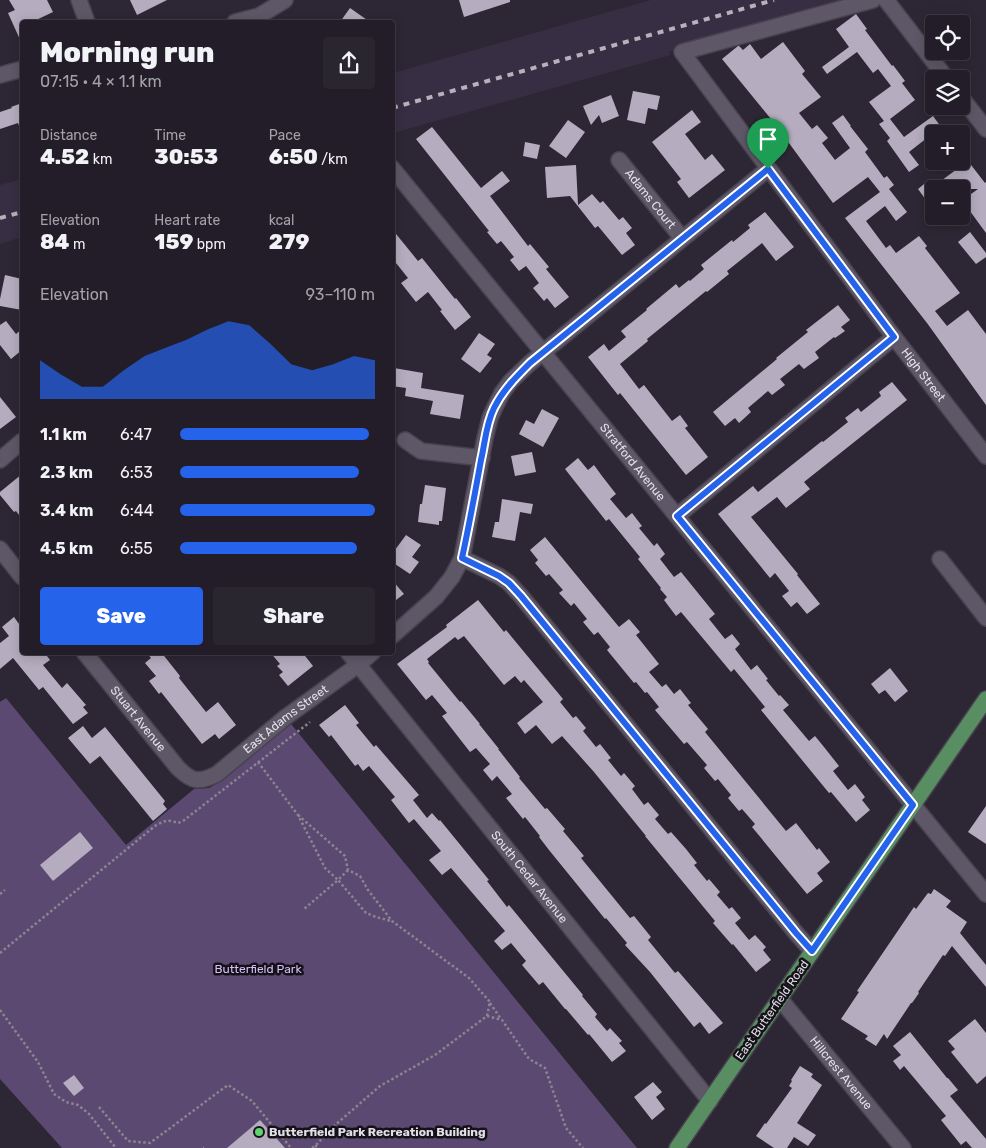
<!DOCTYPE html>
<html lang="en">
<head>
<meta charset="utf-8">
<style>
	:root { --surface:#221d28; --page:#2a2630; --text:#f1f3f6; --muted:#a2a2a8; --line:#3f3b45; --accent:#2563eb }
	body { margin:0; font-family:Rubik,sans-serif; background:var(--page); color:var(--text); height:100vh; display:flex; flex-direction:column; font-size:19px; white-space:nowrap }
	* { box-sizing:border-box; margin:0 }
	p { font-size:16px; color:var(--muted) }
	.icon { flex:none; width:28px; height:28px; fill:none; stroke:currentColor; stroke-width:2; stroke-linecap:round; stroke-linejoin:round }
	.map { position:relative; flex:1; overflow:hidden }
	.drawer { position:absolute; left:20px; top:20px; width:375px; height:635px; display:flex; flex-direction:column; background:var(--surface); border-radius:5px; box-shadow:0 2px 12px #0003,0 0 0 1px var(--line) }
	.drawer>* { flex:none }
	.buttons { position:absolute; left:925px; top:15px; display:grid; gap:10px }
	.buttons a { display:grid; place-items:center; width:45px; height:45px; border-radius:5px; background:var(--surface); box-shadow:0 2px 12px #0003,0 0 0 1px var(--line); font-size:25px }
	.pin { position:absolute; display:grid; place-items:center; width:42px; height:42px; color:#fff; margin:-51px -21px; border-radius:50% 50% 50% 0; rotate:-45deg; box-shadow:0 0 5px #0007 }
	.pin .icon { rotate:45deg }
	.round { display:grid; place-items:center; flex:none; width:52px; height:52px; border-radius:5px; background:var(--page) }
	.headline { display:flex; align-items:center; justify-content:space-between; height:85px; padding:0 20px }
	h1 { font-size:28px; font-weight:800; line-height:38px }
	.figures { display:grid; grid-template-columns:repeat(3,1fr); gap:8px; height:85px; padding:5px 20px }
	.figures div { display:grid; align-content:center }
	.figures b { font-size:21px; font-weight:800 }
	.figures small { font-size:14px; font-weight:400 }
	.figures p { font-size:14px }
	.chart { height:140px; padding:10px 20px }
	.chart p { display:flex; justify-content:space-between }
	.chart svg { width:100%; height:90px; margin-top:5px; fill:var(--accent); opacity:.7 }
	.primary-button { display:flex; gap:10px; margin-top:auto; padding:10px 20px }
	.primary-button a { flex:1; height:58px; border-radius:5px; background:var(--accent); color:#fff; font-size:20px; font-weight:800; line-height:58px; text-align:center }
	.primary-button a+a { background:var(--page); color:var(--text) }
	ul { padding:0 20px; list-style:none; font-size:16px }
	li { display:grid; grid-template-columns:80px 60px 1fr; align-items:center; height:38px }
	li i { height:12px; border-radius:6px; background:var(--accent) }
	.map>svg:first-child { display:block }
</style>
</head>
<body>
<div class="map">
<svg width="986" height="1148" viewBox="0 0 986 1148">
	<rect width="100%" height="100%" fill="#2d2735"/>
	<g fill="#382e43">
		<polygon points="651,0 848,0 669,52 671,55 393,133 393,73"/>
		<polygon points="22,179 22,237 0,244 0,185"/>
	</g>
	<polygon fill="#5c4971" points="6,698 126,845 194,789 209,788 216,784 291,724 637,1148 62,1148 0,1079 0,702"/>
	<g fill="#b5adbf">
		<polygon points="9,0 47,0 53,12 32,22 22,22 22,44 8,13 15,10"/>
		<polygon points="130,0 167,0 137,15"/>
		<polygon points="459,0 510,0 510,2 464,17"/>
		<polygon points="350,8 370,22 340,22"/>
		<polygon points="856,14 867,29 865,30 892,66 893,65 905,81 902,83 915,100 890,119 904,137 933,116 941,127 909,152 919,165 909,172 887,141 890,138 879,124 884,121 869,102 891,86 878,69 873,73 857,52 827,74 822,67 849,47 836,29"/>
		<polygon points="783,42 805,71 802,74 821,97 799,113 812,129 817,125 828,138 822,143 835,160 850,148 832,123 843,115 851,126 850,126 868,149 865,152 884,178 887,176 894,185 889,189 907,212 896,221 885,206 866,221 886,248 890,245 896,253 919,236 927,246 925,248 960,293 935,311 947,326 968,310 986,334 986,405 927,323 845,218 880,192 868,177 833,203 775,124 722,59 738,46 739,46 743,50 750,44 761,59"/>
		<polygon points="633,91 660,96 657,110 648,108 645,124 627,120"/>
		<polygon points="611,95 619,116 602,123 599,115 591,125 583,106"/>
		<polygon points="22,103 22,134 18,123 0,129 0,112 12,108 11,107"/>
		<polygon points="692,110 701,122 685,134 705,160 712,154 725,170 689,198 677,182 681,179 652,142"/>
		<polygon points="568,120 585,132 566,158 549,146"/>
		<polygon points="432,127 481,188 502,171 510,181 490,196 528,246 530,244 549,267 546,269 569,297 555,308 547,298 544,301 533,288 539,283 526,266 519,271 510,260 514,257 501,241 497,244 487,232 489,231 416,139"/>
		<polygon points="525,142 540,145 537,159 523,156"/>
		<polygon points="968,161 985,183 986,182 986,233 964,203 964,199 978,189 934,189 934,194 926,200 918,189 929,180 934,186"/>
		<polygon points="576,165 578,205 592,194 600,203 603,201 619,220 623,217 632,228 626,233 635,245 622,255 598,226 595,228 570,196 547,198 545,167"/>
		<polygon points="765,212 794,247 776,261 762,243 727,271 729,274 707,292 706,291 647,339 648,341 620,364 639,389 644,385 672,421 680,415 688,426 685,428 708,457 686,475 620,393 618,395 588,357 604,344 609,351 626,337 621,331 647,310 646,309 676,284 679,288 689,280 690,281 704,269 701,265 732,240 733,242 750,228 748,225"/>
		<polygon points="392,229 418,261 422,258 455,299 456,298 471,317 455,330 440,311 442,310 428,292 416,302 401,283 408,278 392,258"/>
		<polygon points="970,232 986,253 986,257 976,264 958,242"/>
		<polygon points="5,275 22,279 22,310 0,306 0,299"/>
		<polygon points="838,305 850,320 841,327 845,331 835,338 834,337 815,352 819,358 804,369 799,364 780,379 785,385 772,395 768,391 748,408 751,412 739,423 735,418 725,426 713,412 777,359 776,358 808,332 806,330"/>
		<polygon points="6,321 16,334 22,329 22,350 11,359 0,345 0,325"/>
		<polygon points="479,333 495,344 487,355 492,358 480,373 461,359"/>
		<polygon points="394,368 423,373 421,388 464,395 460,419 430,414 433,401 405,396 406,388 392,386"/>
		<polygon points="892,382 907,400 804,482 810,489 786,508 777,497 751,517 798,574 797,575 820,604 807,614 797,602 791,607 782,596 789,591 775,573 770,578 718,514 753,486 758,492 822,441 823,442 848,422 845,418 858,408 861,412 881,396 879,392"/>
		<polygon points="0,397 16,417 0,429"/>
		<polygon points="542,409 559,418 543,447 519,434 526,420 534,424"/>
		<polygon points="532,452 536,472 515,476 511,456"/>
		<polygon points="578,458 588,470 594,465 602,476 616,494 610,499 626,518 632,513 642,526 639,528 654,546 657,543 665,554 660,559 674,577 681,572 715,614 709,619 725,639 732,634 740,644 735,649 751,670 757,665 768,679 766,680 779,696 780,695 789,705 783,710 809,741 815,736 824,747 839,766 833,771 848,790 855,784 865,797 862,800 870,810 856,822 831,792 829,793 761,710 765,707 734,669 731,672 681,612 676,616 664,600 667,597 660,589 661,588 638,559 640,557 609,519 606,521 565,469"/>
		<polygon points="22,474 22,519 16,511 14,512 0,495 0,492"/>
		<polygon points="425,485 446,488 442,521 439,521 439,525 418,522 420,504 422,504"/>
		<polygon points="502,499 533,504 531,514 520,512 515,541 492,537 495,522 499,522"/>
		<polygon points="406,535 421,545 412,557 419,562 410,574 392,562 392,554"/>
		<polygon points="545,537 619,627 629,619 640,632 636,635 659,664 649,672 662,687 666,684 674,694 680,689 691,703 688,705 708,729 705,732 786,831 796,823 817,850 819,848 830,862 817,873 823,881 807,894 752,827 755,824 742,809 739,811 728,798 731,795 718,779 715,781 704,768 707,765 687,742 684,744 655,710 659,707 647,692 645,693 636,682 634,683 607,650 610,647 598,632 594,635 583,622 587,619 574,603 571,606 559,593 563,590 549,574 546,576 535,563 538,560 530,550"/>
		<polygon points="392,580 404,594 392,603"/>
		<polygon points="478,600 504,632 506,630 563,699 560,702 573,718 576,716 586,728 583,731 596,747 600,744 611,758 608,760 621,776 624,773 635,786 632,789 644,805 648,802 659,815 655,819 668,834 671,832 686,849 697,863 694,865 707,881 709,879 720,892 717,895 729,909 732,907 741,918 735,923 749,940 755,935 766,947 763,950 771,960 756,972 733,944 732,945 713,923 715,921 692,893 645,836 646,836 594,772 562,736 552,744 536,725 525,734 517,723 543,702 524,680 521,683 515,676 504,685 464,636 458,640 455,637 427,659 429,662 428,663 460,702 461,701 480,724 479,724 499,749 498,749 520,777 519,778 545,809 547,808 565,829 563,831 584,856 581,858 630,918 634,916 651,937 648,940 675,973 678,971 723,1023 709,1034 700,1022 694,1027 650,972 625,945 627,943 606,918 605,919 549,850 539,837 540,836 525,817 523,819 506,798 512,794 497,776 492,781 483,770 490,764 476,748 470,752 442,716 447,713 432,695 426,700 397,664 447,627 446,625"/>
		<polygon points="14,617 22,628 22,652 44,652 50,660 43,665 62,688 67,683 86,705 83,707 88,713 73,724 43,687 39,690 13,658 0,669 0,643 9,636 2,627"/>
		<polygon points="146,652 161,652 180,676 179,678 206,712 218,702 236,725 219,739 215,734 202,744 161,692 159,694 149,681 156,676 145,663 151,658"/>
		<polygon points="270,652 302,652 313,666 288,686 279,675 283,672 277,666 280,664"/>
		<polygon points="890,668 908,691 895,702 885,690 879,694 871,684"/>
		<polygon points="345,705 359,723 356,725 374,747 376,745 419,795 413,800 427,818 432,813 439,821 440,820 489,880 487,881 507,907 509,905 583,995 582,996 597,1014 595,1017 607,1031 610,1028 622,1041 619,1043 626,1051 612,1062 589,1034 588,1035 566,1009 565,1009 543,982 539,985 522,965 526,961 511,943 502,950 494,941 505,931 451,868 442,875 429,860 441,851 414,819 409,823 391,800 395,797 369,766 363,771 358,764 355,766 331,735 329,737 319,725"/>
		<polygon points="83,726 92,738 105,727 165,801 163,804 167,809 153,821 100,756 90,764 68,738"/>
		<polygon points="986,806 986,844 968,832"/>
		<polygon points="80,832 93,848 53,881 40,865"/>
		<polygon points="934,889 951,901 946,907 967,922 960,933 986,965 986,987 952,946 945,956 943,955 918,992 919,993 912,1003 911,1003 887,1039 884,1034 876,1046 865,1039 868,1036 841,1019 859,992 857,991 914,907 916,909 928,893 931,894"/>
		<polygon points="975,1019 986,1033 986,1076 977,1084 951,1052 955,1049 948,1041"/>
		<polygon points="910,1032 947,1078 948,1078 958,1090 950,1096 986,1139 986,1148 972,1148 966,1141 961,1145 941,1120 946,1116 904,1066 900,1070 893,1061 901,1055 893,1046"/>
		<polygon points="800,1066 813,1074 811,1077 822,1085 797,1123 816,1135 808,1146 794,1137 787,1148 774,1148 756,1136 765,1123 766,1124 792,1088 789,1086 792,1081 791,1080"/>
		<polygon points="74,1075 84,1088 74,1096 63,1083"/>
		<polygon points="653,1082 662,1092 656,1097 665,1109 652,1120 634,1097"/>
		<polygon points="260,1120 285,1148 227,1148"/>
	</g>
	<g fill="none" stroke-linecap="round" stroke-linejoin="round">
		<defs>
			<g id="minor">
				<polyline points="79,0 87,22"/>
				<path id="s1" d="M873,0L682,52L894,337L986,456"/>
				<polyline points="886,0 947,79"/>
				<polyline points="235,22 259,16 285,0"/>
				<polyline points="0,75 22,69"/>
				<polyline points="961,97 986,129"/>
				<path id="s2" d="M619,160L682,238"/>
				<path id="s3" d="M392,168L986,894"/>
				<polyline points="405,440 421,451 482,458"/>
				<polyline points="0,460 22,441"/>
				<polyline points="677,516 894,337"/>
				<polyline points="0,549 22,577"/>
				<polyline points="462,558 499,576 509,583 521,596 796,933 812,951"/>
				<polyline points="940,559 986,618"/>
				<polyline points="392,636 436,597 452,577 462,558 485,438 490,418 494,409 502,393 511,381 530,363 768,169"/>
				<path id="s4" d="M84,652L178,768C192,782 199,783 217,774L286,717L358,665L373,652"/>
				<path id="s5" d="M348,652L710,1101"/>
				<path id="s6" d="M780,999L903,1148"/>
			</g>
			<polyline id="major" points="677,1148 986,699"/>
		</defs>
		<use href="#minor" stroke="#47424e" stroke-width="18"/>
		<use href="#major" stroke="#47424e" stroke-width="18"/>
		<g stroke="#8a8591" stroke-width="2.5" stroke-dasharray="2.5 2.5" stroke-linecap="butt">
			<polyline points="258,762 298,815 325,868 338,880 304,909"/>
			<polyline points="298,815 345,856 348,870 360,876 368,890 392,921 469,978 490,1002 487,1016 435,1055 380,1086 334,1126 316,1145"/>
			<polyline points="348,870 338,880 366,913 376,917 391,921"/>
			<polyline points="0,894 5,890"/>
			<path d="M0,953L155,826C160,823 165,820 171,821C177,822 177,824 183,821L310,722"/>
			<polyline points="490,1003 501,1019"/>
			<polyline points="0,1010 38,1062 54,1094 66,1102 78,1105 83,1109 89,1114 116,1148"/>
			<polyline points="487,1016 502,1020 529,1059 545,1068 566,1128 583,1148"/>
			<polyline points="99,1107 128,1141 150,1143 228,1085 252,1101 291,1148"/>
			<polyline points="203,1148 204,1148"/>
			<polyline points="312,1148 316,1145 316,1148"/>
		</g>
		<use href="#minor" stroke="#5e5767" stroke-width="15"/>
		<use href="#major" stroke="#588e62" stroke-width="15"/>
		<g stroke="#b6b2bc" stroke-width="4" stroke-dasharray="6 6" stroke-linecap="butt">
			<polyline points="392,108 774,0"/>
			<polyline points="0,218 22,212"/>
		</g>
	</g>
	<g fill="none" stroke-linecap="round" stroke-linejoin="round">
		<defs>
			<path id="route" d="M768,169L894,337L677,516L913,805L812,951L796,933L521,596L509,583L499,576L462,558C469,526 475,493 481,460C485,443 486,424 494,408C503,390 516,377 530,363Z"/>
		</defs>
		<use href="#route" stroke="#fff" stroke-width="10"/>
		<use href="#route" stroke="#2563eb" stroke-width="6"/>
	</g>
	<circle fill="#5dd56d" stroke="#141118" stroke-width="2" cx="259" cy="1132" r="5"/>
	<g text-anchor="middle" stroke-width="5" stroke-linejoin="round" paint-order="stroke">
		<g font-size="12" fill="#e3dfe8" stroke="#141118">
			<text dy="4" stroke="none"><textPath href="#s2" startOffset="50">Adams Court</textPath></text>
			<text dy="4" stroke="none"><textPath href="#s1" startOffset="601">High Street</textPath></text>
			<text dy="4" stroke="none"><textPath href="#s3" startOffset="380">Stratford Avenue</textPath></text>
			<text dy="4" stroke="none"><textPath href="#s4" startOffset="86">Stuart Avenue</textPath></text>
			<text dy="4" stroke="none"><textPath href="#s4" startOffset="281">East Adams Street</textPath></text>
			<text dy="4" stroke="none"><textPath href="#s5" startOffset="289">South Cedar Avenue</textPath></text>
			<text transform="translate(772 1010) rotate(-55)" y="4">East Butterfield Road</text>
			<text dy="4" stroke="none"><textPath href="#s6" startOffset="96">Hillcrest Avenue</textPath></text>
		</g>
		<g font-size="12" fill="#d8bef8" stroke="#141118">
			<text x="258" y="973">Butterfield Park</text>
		</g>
		<g font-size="12" font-weight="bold" fill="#e3dfe8" stroke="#141118" text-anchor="start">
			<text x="269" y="1136">Butterfield Park Recreation Building</text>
		</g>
	</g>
</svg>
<div class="buttons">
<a><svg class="icon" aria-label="locate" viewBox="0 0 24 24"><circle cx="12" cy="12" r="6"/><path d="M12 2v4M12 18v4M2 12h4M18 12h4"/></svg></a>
<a><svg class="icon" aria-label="layers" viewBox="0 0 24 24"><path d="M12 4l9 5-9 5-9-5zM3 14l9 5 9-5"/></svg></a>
<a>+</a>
<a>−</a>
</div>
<div class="pin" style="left:768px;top:169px;background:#1e9e55"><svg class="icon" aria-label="arrive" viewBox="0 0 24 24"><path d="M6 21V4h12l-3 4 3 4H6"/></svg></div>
<section class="drawer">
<div class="headline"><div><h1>Morning run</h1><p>07:15 · 4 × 1.1 km</p></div><a class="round"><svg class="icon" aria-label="share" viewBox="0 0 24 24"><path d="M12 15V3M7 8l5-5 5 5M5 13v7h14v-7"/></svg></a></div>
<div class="figures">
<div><p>Distance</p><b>4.52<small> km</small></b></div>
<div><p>Time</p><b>30:53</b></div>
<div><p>Pace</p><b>6:50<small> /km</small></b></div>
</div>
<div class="figures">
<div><p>Elevation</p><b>84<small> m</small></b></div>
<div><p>Heart rate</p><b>159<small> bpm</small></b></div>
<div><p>kcal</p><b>279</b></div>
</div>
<div class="chart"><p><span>Elevation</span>93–110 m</p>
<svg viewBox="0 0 160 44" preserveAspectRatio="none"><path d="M0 44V25L10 32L20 38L30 38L40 30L50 23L60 19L70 15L80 10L90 6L100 8L110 17L120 27L130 30L140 27L150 23L160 25V44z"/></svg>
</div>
<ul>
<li><b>1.1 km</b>6:47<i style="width:97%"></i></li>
<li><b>2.3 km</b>6:53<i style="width:92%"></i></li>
<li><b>3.4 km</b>6:44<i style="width:100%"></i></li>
<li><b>4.5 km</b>6:55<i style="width:91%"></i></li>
</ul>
<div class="primary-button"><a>Save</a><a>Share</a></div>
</section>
</div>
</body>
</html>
